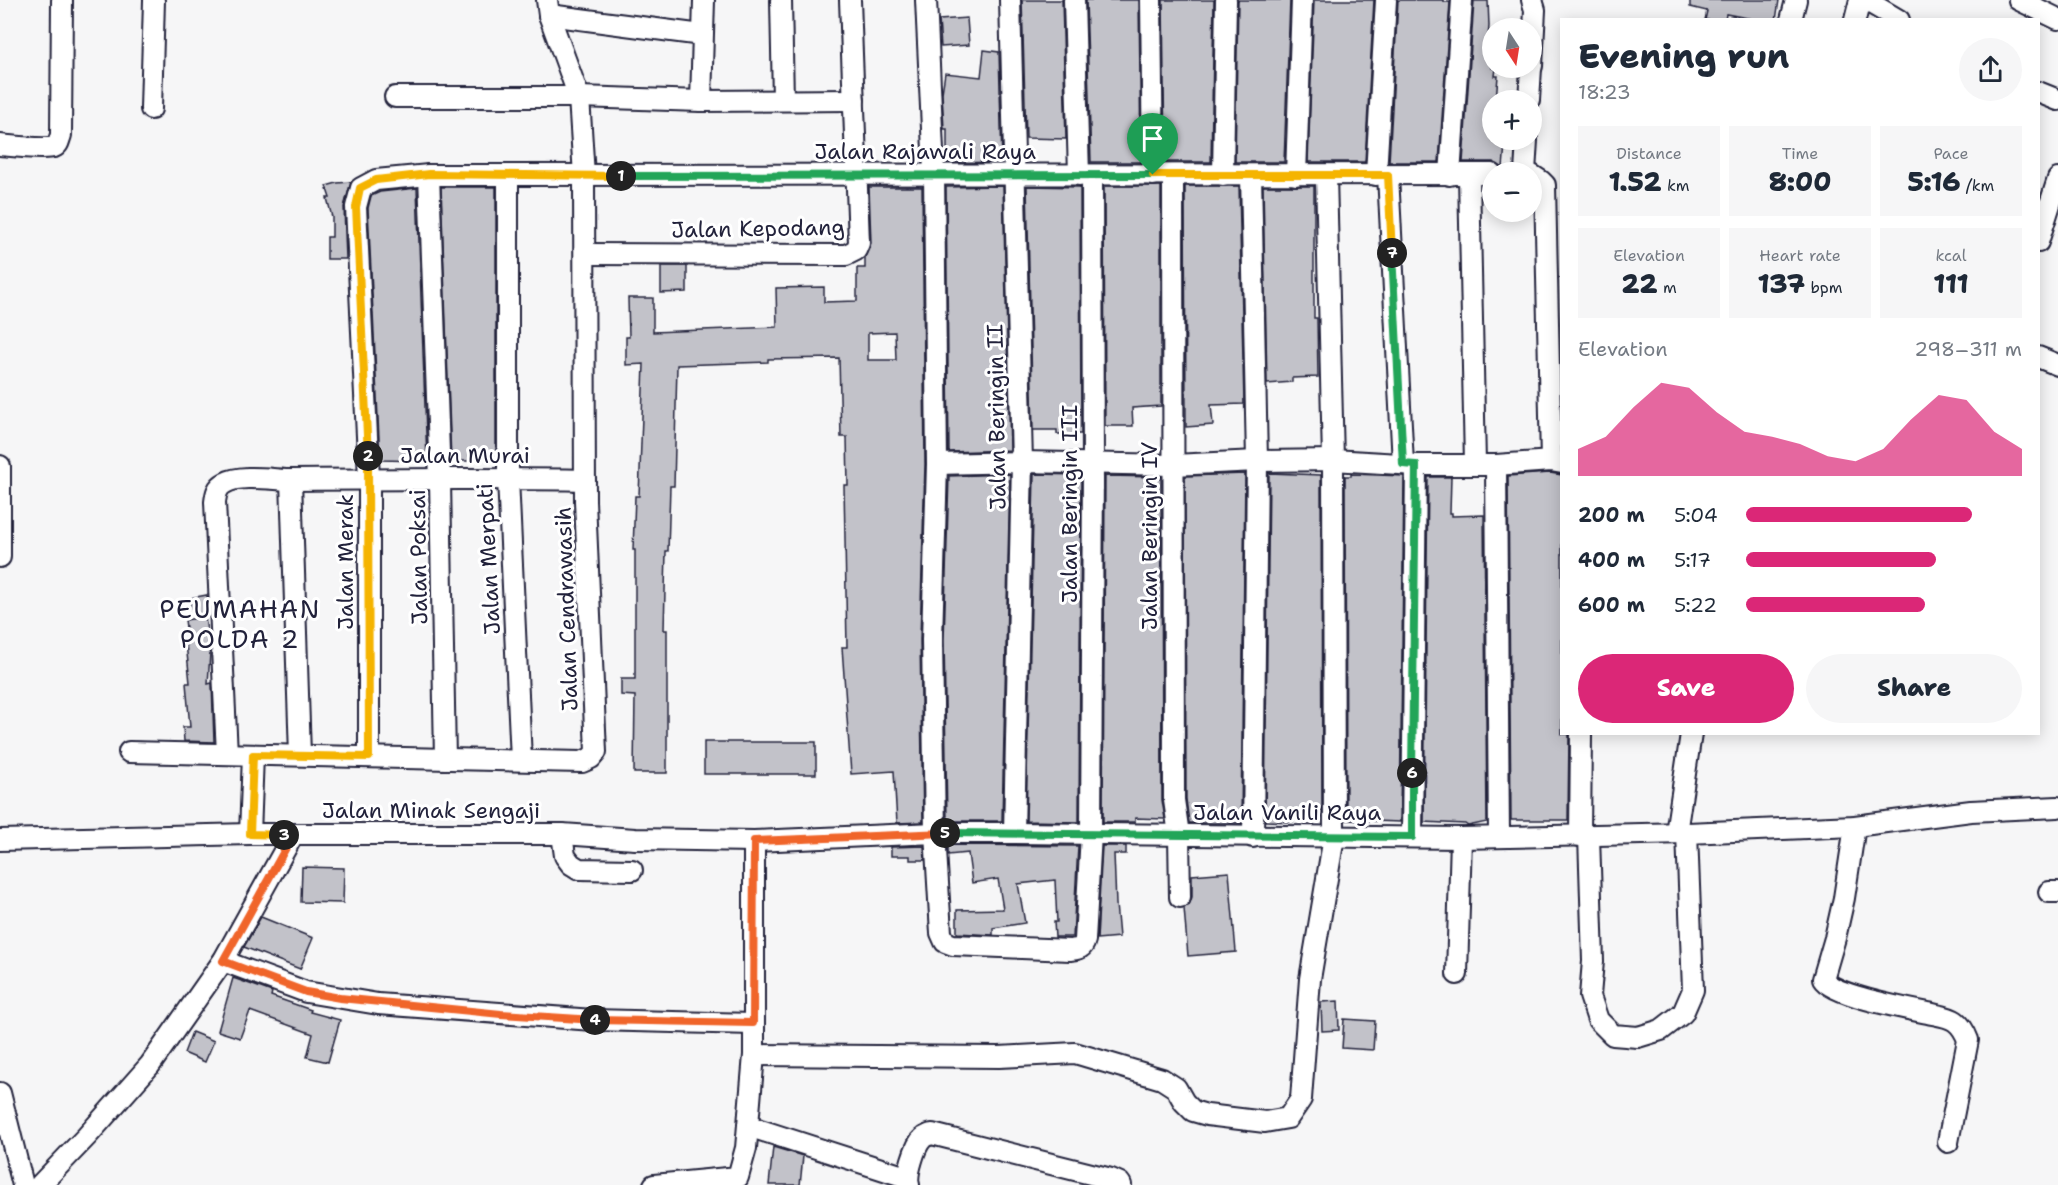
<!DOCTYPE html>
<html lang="en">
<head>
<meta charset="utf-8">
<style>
	:root { --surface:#fff; --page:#f6f6f7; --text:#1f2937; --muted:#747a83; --accent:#db2777 }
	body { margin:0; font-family:"Shantell Sans",sans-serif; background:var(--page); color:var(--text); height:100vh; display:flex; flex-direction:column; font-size:22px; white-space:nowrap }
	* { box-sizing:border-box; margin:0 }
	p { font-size:20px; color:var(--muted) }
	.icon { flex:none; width:33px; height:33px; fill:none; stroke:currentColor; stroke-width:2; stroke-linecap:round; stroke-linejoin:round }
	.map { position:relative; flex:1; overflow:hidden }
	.side { position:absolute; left:1560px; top:18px; width:480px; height:717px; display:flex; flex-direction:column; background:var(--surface); border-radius:0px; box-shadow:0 3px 15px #0003 }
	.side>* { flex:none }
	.needle { width:39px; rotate:168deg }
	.buttons { position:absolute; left:1482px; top:18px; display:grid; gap:12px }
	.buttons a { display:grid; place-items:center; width:60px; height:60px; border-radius:50%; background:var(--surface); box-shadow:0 3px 15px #0003; font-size:30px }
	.pin { position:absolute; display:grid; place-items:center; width:51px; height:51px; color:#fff; margin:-62px -26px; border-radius:50% 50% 50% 0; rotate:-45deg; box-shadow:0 0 6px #0007 }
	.pin .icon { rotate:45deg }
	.km { position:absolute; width:30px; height:30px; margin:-15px; border-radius:50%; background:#222; color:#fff; font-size:16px; line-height:30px; text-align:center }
	.round { display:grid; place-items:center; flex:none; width:63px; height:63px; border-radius:32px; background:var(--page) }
	.head { display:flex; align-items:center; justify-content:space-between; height:102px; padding:0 18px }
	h1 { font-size:33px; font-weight:800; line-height:45px }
	.stats { display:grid; grid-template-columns:repeat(3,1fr); gap:9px; height:102px; padding:6px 18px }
	.stats div { display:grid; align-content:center; border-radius:0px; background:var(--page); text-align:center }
	.stats b { font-size:26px; font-weight:800 }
	.stats small { font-size:16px; font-weight:400 }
	.stats p { font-size:16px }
	.chart { height:168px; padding:12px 18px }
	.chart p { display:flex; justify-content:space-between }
	.chart svg { width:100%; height:108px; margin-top:6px; fill:var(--accent); opacity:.7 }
	.button { display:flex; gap:12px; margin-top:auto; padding:12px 18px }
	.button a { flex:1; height:69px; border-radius:36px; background:var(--accent); color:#fff; font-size:24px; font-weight:800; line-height:69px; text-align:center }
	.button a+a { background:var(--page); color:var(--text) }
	ul { padding:0 18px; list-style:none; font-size:20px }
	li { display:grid; grid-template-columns:96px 72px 1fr; align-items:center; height:45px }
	li i { height:15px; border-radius:8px; background:var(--accent) }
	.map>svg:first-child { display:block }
</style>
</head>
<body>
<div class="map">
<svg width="2058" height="1185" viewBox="0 0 2058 1185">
	<rect width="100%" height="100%" fill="#f6f6f7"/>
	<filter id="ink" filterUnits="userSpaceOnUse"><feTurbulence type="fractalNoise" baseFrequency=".0167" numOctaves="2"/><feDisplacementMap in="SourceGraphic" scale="12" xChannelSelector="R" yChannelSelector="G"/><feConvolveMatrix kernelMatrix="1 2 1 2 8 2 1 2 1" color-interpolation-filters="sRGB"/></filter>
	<g filter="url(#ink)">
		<g fill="#c2c2c9" stroke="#22223b" stroke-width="1.5" fill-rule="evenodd">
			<polygon points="1022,0 1062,0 1066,139 1026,138"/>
			<polygon points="1086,0 1139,0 1141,162 1091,162"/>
			<polygon points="1163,0 1214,0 1211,162 1165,162"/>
			<polygon points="1238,0 1290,0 1284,162 1235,162"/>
			<polygon points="1314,0 1374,0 1365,162 1308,162"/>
			<polygon points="1398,0 1444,0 1444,2 1450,2 1439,162 1389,162"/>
			<polygon points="1690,0 1779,0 1776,20 1758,20 1726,14 1725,20 1705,20 1707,11 1690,7"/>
			<polygon points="1474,1 1488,1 1489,26 1487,49 1492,49 1492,68 1496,68 1495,76 1498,76 1496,100 1492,100 1492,140 1504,140 1503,144 1505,144 1503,168 1493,162 1463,162"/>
			<polygon points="967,18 969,45 941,47 939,20"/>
			<polygon points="984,50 999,52 1002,162 947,163 947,129 944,129 942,93 945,73 981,77"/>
			<polygon points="351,182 344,207 346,259 327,259 327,237 332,237 332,217 327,198 330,198 326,186 337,183"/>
			<polygon points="1003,186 1010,450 949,452 946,187"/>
			<polygon points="1027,186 1080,187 1081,434 1057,434 1057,430 1033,430"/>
			<polygon points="1104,186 1161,186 1161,406 1132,408 1133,426 1105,426"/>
			<polygon points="1185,186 1239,186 1244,404 1211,405 1213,425 1186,427"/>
			<polygon points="1263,186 1314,186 1314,318 1317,318 1318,377 1292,378 1292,382 1267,384"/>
			<polygon points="441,187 496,187 496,459 469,455 469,461 451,461"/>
			<path d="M869,187H922L925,464L920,640L923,822L897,823L894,771L851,774L842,647H847L844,485H848L847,437H841L839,358L768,359V362L677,365L674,486H670L668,551H666L664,630H667V773H634L635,696L621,695V679H635V550H633L635,496H639L644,364L626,365V337H629L628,298H653V332L777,327L776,288L824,287V302L857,301V268H865V257L871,243ZM895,332L896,360H868V333Z"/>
			<polygon points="417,188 427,461 380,460 368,208 371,196 380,192"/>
			<polygon points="661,266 687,266 687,292 661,293"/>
			<polygon points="1269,473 1321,475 1322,817 1294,817 1293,822 1265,821"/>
			<polygon points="1550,473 1562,475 1562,734 1569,734 1568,820 1511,820 1508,476"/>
			<polygon points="1010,474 1002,821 947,821 944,640 949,476"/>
			<polygon points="1034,474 1081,475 1079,822 1026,821"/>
			<polygon points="1245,474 1241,823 1189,823 1186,799 1185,476"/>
			<polygon points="1351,474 1404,476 1400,822 1346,820 1345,476 1351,476"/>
			<polygon points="1105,476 1161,477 1162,800 1165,819 1135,818 1135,822 1103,822"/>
			<polygon points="1428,477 1451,477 1450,513 1452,513 1452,516 1484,515 1487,822 1468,826 1465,824 1424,822"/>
			<polygon points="207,595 208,614 194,617 190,598"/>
			<polygon points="205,617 210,653 208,684 212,683 214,742 184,741 183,727 190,727 186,683 190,683 186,643 188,643 185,620"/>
			<rect x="704" y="742" width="112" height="32"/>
			<polygon points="948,845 1078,846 1073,937 1055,937 1054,922 1057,922 1055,880 1018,884 1025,923 993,928 993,935 957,933 957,910 1003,909 998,879 972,883 968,853 948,855"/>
			<polygon points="924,846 925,860 910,860 910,856 891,856 891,847"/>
			<polygon points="1102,846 1126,846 1126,854 1114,854 1116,904 1119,937 1097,939"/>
			<polygon points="302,867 344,868 343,903 301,902"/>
			<polygon points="1229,872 1236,952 1188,956 1184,908 1190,903 1192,897 1192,875"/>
			<polygon points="261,917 313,938 300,969 244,947"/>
			<polygon points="233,978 272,992 271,996 311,1010 310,1012 340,1020 328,1062 307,1057 313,1034 250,1011 240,1038 218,1031"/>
			<polygon points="1338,1001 1339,1030 1322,1031 1321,1002"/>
			<polygon points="1344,1019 1375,1021 1373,1050 1342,1048"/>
			<polygon points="192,1032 214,1041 205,1062 184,1053"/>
			<polygon points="773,1147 803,1156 800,1185 769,1185"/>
		</g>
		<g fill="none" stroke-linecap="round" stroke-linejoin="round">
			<defs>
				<g id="minor">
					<polyline points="781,0 783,100"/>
					<path d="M926,0L934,172L937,464L932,640L935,833L941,933L945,942L953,945L1070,950C1078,949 1083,949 1085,940L1091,834L1093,465L1092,175"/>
					<polyline points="1010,0 1022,462 1014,833"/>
					<polyline points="1074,0 1079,175"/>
					<polyline points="1151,0 1153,175"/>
					<polyline points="1865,0 1899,20"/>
					<polyline points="2019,0 2058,19"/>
					<polyline points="549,15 702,35"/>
					<polyline points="1791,20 1796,0"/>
					<polyline points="1855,20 1860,0"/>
					<polyline points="1532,66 1535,10 1532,0"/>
					<polyline points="2038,92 2058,100"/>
					<polyline points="395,97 579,97 701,101 854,100"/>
					<polyline points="1529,100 1531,68"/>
					<polyline points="701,101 704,0"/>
					<polyline points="151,109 154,0"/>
					<path d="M0,145C11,146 44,150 54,147C59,145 59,140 61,135L62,0"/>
					<polyline points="1525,172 1527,140"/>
					<polyline points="429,175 440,480 445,759"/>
					<polyline points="508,175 508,478 521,760"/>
					<polyline points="1173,175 1174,800 1179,835 1180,897"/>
					<polyline points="1223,175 1226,0"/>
					<polyline points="1251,175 1257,461 1253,837"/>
					<polyline points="1296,175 1302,0"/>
					<polyline points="1376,175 1386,0"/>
					<polyline points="1388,175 1403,464"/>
					<polyline points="1450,175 1462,0"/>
					<polyline points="1469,175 1475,464"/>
					<polyline points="1532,175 1541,181 1545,185 1551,461"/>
					<polyline points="2038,242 2058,179"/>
					<polyline points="585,254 846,255 856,250 859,243 850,0"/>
					<polyline points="2038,357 2058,365"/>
					<polyline points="937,464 1022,462 1173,465 1257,461 1333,460 1416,465 1496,465 1551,461 1562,463"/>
					<polyline points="1496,465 1499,837"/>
					<polyline points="0,466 0,557"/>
					<polyline points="291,480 300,755"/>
					<polyline points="129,752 582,762 591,758 596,752 585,501 584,176 579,97 549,15 547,0"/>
					<path d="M227,754L215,502C216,494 217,487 225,483C241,474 274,480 293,480C390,479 488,478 585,480"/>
					<polyline points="369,757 369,478 356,207 361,188 376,180 429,175 1492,174"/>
					<path d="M1855,826L1844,898L1835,938L1823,979C1832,995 1908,1009 1928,1013C1936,1015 1948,1016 1955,1021C1962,1026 1965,1032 1968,1040L1948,1142"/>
					<polyline points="1676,833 1691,734"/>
					<polyline points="250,834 253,755"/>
					<polyline points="562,834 565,856 571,864 579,869 632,870"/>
					<polyline points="1580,836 1581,734"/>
					<polyline points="1589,836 1593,961 1590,996 1598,1020 1613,1035 1638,1037 1661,1030 1683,1013 1693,990 1687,833"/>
					<polyline points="1412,837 1416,465"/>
					<polyline points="0,840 250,834 562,834 635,839 754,841 935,833 1014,833 1461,838 1687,833 1855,826 1971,811 2058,807"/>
					<polyline points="2049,892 2058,892"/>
					<polyline points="223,961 306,992 378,1004 593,1020 753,1024"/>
					<polyline points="1457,974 1461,838"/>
					<polyline points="754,1055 999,1057 1075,1053 1162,1079 1176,1088 1184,1102 1193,1111 1207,1115 1265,1122 1288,1118 1301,1099 1310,979 1334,837 1333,460 1326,175"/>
					<polyline points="0,1093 23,1185"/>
					<polyline points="748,1126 906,1177"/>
					<polyline points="40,1185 87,1136 150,1065 223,961 293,835"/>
					<polyline points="654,1185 738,1177 746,1148 754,1055 754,841"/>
					<path d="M909,1185C906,1175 915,1145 923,1138C923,1137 931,1134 932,1134L1111,1179L1120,1183L1121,1185"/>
				</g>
			</defs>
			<use href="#minor" stroke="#22223b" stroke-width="24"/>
			<use href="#minor" stroke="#fff" stroke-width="20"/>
		</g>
	</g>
	<g fill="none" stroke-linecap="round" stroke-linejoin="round" filter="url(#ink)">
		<defs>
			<polyline id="split-1" points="621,176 1153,175"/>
			<polyline id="split-2" points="368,456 356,207 360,188 376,180 429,174 621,176"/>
			<polyline id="split-3" points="284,835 250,834 253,755 369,757 368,456"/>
			<polyline id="split-4" points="284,835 293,835 223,961 306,992 340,998 501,1014 595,1020"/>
			<polyline id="split-5" points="595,1020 753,1023 754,841 945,833"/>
			<polyline id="split-6" points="945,833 1412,837 1412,773"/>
			<polyline id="split-7" points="1392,253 1403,464 1416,465 1412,773"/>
			<polyline id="split-8" points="1153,175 1388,175 1392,253"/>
		</defs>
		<use href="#split-1" stroke="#fff" stroke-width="12"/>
		<use href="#split-2" stroke="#fff" stroke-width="12"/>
		<use href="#split-3" stroke="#fff" stroke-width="12"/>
		<use href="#split-4" stroke="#fff" stroke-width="12"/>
		<use href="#split-5" stroke="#fff" stroke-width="12"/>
		<use href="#split-6" stroke="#fff" stroke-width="12"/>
		<use href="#split-7" stroke="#fff" stroke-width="12"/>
		<use href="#split-8" stroke="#fff" stroke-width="12"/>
		<use href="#split-1" stroke="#22a559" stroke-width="8"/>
		<use href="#split-2" stroke="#f5b400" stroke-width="8"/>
		<use href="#split-3" stroke="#f5b400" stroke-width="8"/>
		<use href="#split-4" stroke="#f0652b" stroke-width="8"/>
		<use href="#split-5" stroke="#f0652b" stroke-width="8"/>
		<use href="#split-6" stroke="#22a559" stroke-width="8"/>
		<use href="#split-7" stroke="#22a559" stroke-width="8"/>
		<use href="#split-8" stroke="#f5b400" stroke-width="8"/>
	</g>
	<g text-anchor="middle" stroke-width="6" stroke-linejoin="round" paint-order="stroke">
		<g font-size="22" fill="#22223b" stroke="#fff">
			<text x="925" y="159">Jalan Rajawali Raya</text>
			<text transform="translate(758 228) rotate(-1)" y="8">Jalan Kepodang</text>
			<text transform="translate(996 417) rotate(-91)" y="8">Jalan Beringin II</text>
			<text x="465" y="463">Jalan Murai</text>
			<text transform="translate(1069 504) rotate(-90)" y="8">Jalan Beringin III</text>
			<text transform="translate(1149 536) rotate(-90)" y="8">Jalan Beringin IV</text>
			<text transform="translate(418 557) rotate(-91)" y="8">Jalan Poksai</text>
			<text transform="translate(488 559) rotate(-93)" y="8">Jalan Merpati</text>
			<text transform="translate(345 562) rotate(-90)" y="8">Jalan Merak</text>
			<text transform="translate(566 609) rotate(-92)" y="8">Jalan Cendrawasih</text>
			<text x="431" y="818">Jalan Minak Sengaji</text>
			<text x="1287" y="820">Jalan Vanili Raya</text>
		</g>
		<g font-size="26" letter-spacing="1.5" fill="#22223b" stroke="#fff">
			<text x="240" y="618">PEUMAHAN<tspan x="240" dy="30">POLDA 2</tspan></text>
		</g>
	</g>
</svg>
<div class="buttons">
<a><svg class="needle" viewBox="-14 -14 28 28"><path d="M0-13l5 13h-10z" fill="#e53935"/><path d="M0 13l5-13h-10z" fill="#747a83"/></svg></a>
<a>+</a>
<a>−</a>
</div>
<div class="pin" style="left:1153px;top:175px;background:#1e9e55"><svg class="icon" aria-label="arrive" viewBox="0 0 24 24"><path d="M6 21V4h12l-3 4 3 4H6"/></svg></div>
<b class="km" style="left:621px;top:176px">1</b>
<b class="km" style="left:368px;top:456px">2</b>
<b class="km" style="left:284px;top:835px">3</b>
<b class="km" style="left:595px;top:1020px">4</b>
<b class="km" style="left:945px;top:833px">5</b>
<b class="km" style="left:1412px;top:773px">6</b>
<b class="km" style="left:1392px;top:253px">7</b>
<section class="side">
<div class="head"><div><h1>Evening run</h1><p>18:23</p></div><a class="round"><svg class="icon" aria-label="share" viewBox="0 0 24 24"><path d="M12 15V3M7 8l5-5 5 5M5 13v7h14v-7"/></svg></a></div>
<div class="stats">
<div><p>Distance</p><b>1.52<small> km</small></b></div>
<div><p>Time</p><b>8:00</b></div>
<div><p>Pace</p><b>5:16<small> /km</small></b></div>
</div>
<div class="stats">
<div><p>Elevation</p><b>22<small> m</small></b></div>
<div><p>Heart rate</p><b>137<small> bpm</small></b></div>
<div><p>kcal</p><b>111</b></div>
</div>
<div class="chart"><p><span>Elevation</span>298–311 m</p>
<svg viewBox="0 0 160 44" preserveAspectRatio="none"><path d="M0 44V33L10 28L20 16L30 6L40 8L50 18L60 26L70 28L80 31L90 36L100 38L110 33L120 21L130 11L140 13L150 26L160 33V44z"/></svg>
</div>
<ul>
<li><b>200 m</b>5:04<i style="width:82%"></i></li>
<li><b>400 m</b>5:17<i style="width:69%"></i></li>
<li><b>600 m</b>5:22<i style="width:65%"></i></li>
</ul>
<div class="button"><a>Save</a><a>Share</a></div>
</section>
</div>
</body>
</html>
